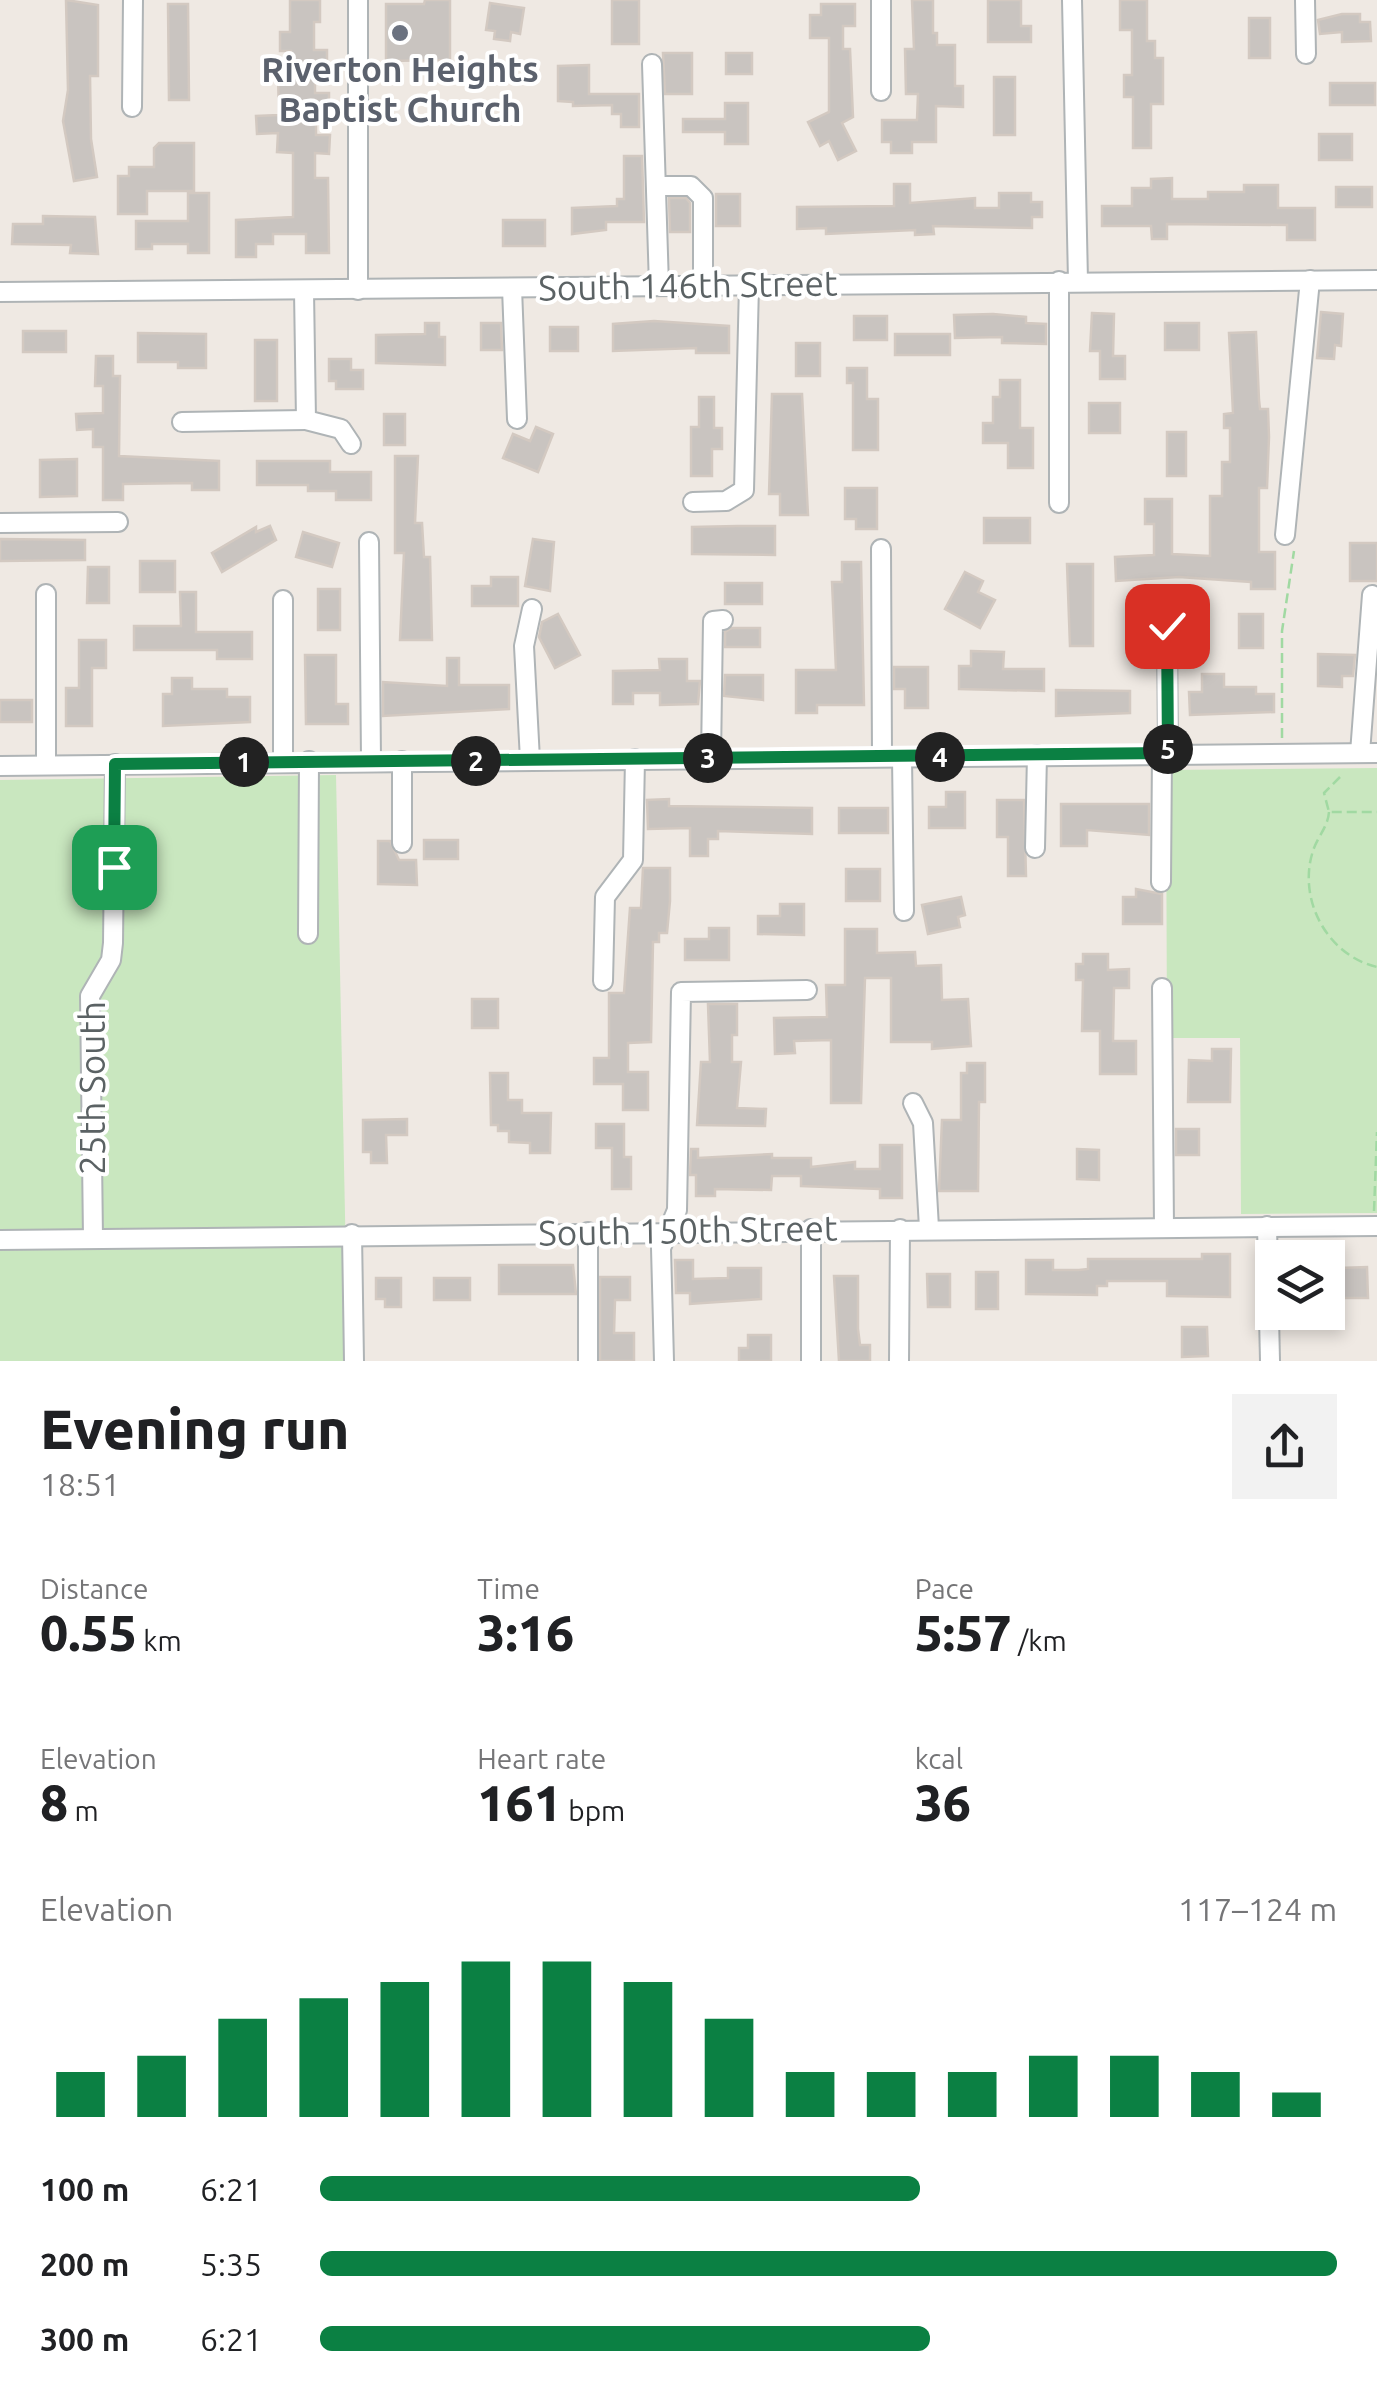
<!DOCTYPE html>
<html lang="en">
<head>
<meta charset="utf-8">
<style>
	:root { --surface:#fff; --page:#f2f2f2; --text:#202124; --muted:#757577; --accent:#0b8043 }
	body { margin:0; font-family:Ubuntu,sans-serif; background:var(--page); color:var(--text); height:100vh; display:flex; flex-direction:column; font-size:38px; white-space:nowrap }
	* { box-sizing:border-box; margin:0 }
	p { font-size:32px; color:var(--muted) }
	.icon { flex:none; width:55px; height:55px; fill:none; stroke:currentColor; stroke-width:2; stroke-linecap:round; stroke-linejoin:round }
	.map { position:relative; height:1361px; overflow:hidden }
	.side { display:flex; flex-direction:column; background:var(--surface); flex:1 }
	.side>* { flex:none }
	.tools { position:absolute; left:1255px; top:1240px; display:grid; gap:20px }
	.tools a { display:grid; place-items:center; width:90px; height:90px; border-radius:0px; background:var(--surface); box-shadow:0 5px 15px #0003; font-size:50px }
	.pin { position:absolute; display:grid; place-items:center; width:85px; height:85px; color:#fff; margin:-42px; border-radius:20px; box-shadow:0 5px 15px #0006 }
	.km { position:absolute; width:50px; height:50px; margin:-25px; border-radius:50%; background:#222; color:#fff; font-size:28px; line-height:50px; text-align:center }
	.round { display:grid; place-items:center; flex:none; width:105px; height:105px; border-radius:0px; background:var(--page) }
	.summary { display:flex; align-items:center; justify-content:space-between; height:170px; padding:0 40px }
	h1 { font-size:55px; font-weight:800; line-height:75px }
	.figures { display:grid; grid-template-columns:repeat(3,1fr); gap:15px; height:170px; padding:10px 40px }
	.figures div { display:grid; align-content:center }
	.figures b { font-size:50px; font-weight:800 }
	.figures small { font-size:28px; font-weight:400 }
	.figures p { font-size:28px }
	.chart { height:280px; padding:20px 40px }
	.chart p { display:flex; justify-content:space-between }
	.chart svg { width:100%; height:180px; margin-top:10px; stroke:var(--accent); stroke-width:6 }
	ul { padding:0 40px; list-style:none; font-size:32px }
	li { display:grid; grid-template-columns:160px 120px 1fr; align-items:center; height:75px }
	li i { height:25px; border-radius:12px; background:var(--accent) }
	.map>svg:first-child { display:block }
</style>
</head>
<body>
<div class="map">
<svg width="1377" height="1361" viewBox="0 0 1377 1361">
	<rect width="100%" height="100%" fill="#efe9e3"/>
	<g fill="#c9e7bf">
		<polygon points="1377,768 1377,1213 1241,1214 1240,1038 1167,1038 1166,770"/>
		<polygon points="336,775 348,1361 0,1361 0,780"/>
	</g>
	<g fill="#c9c4c0" stroke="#d3c9c1" stroke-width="2.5">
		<polygon points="66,0 98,5 98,76 90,76 91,139 97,177 74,181 63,121 68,90"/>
		<polygon points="290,0 320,0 320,22 314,22 314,50 327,50 327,67 315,67 315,93 329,93 329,111 316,111 316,135 330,135 329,154 315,153 315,178 328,178 329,253 306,253 306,234 273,234 273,244 256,244 256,257 236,257 236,220 293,217 293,153 277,152 278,133 257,134 256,116 279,115 278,75 291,75 291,51 280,51 280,32 290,32"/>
		<polygon points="425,0 450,0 450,60 386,61 386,4 424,4"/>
		<rect x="612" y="0" width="27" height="44"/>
		<polygon points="912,0 933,0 933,33 937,33 937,45 955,45 955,86 963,86 963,107 936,106 936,142 912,142 912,153 891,153 891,142 882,142 882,120 917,120 918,94 906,94 905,49 914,49"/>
		<polygon points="988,0 1021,0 1021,26 1031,26 1031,42 988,42"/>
		<polygon points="1120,0 1147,0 1147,41 1155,41 1155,58 1163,58 1163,104 1151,104 1151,148 1133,148 1133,97 1124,97 1124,75 1132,75 1132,30 1120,30"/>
		<polygon points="490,3 524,8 520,34 511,32 510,41 494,39 495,31 486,30"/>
		<polygon points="168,4 188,4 189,100 169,100"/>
		<polygon points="821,4 855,4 855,26 843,26 843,49 850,49 853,117 842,123 856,151 838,160 829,141 820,146 808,122 829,112 829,38 810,38 810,15 821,15"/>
		<polygon points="1342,14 1360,14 1360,22 1370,22 1371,41 1342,42 1342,32 1320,34 1318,20"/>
		<rect x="1249" y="18" width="21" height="40"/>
		<polygon points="663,53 692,53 692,94 665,94"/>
		<rect x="726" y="53" width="26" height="21"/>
		<polygon points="589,65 589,94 639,94 639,127 621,127 621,114 612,114 612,105 573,106 573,102 558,101 558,66"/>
		<rect x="994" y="77" width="21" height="58"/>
		<rect x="1330" y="83" width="45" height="22"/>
		<polygon points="725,103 748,103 748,144 725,144 725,132 683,132 683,119 725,119"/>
		<rect x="1319" y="134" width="33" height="26"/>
		<polygon points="159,143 194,143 194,191 147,191 147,214 118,214 118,176 129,176 129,167 154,167 154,148"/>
		<polygon points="624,156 642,156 644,222 606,222 606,230 572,234 572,208 617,206 617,199 624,199"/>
		<polygon points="1172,178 1172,199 1208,199 1208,192 1244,192 1244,185 1278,185 1278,208 1315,208 1315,240 1287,240 1287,225 1167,224 1167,239 1152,239 1151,226 1102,226 1102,206 1132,206 1132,188 1151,188 1151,179"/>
		<polygon points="894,184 910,184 910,203 975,198 975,208 999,208 999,193 1031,193 1031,202 1042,202 1042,217 1032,217 1032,228 933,226 934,234 915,235 915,230 826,234 826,228 797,229 797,207 894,206"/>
		<rect x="1336" y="187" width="36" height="20"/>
		<polygon points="188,193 209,193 209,253 188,253 188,244 152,244 152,249 136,249 136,221 188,221"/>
		<rect x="716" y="194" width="24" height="32"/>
		<polygon points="669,198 686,198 690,203 690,232 670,232"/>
		<polygon points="43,216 95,217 98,254 70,253 71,245 12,244 13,224 43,224"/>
		<rect x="503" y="220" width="42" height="26"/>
		<polygon points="1321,312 1343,314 1341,346 1335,345 1334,359 1317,358"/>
		<polygon points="1092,313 1114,314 1113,356 1125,356 1125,379 1100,379 1100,351 1090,351"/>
		<polygon points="993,314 1026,317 1026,323 1046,324 1046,344 1002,343 1002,337 955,338 954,315"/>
		<rect x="854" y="316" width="33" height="24"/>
		<polygon points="654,321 729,326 729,353 696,353 696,348 613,351 613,324"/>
		<polygon points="425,323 439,323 439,337 445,337 445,365 376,363 376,335 425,334"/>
		<polygon points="481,323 501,323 502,350 481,350"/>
		<rect x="1165" y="323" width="34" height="27"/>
		<rect x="550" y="327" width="28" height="24"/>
		<rect x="23" y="331" width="43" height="21"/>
		<polygon points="1256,332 1259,400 1260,409 1268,409 1269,437 1267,488 1259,488 1259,552 1275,552 1275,589 1251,589 1251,582 1179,577 1116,581 1115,557 1154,555 1154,524 1145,524 1145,499 1172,499 1172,554 1210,556 1210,496 1222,496 1222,462 1230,462 1230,428 1224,428 1224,414 1233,413 1229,333"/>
		<polygon points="138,333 206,334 206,368 178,368 178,362 138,362"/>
		<rect x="895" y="334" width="55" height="21"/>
		<rect x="255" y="340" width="22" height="61"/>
		<rect x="796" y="343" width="24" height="33"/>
		<polygon points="96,356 113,356 113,376 120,376 119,456 219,461 219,490 192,490 192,483 123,484 123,500 103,500 103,447 93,447 93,429 77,430 76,414 103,413 103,386 95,386"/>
		<polygon points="329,359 351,359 351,370 363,370 363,389 336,389 336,381 329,381"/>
		<polygon points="847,368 867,368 867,399 878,399 878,450 853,450 853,383 847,383"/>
		<polygon points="1000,380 1020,380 1020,428 1033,428 1033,468 1008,468 1008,443 983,443 983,423 993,423 993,397 1000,397"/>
		<polygon points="772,394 802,394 808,515 780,515 780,494 769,494"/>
		<polygon points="699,397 714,397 714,428 722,428 722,449 712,449 712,476 691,476 691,427 699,427"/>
		<rect x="1089" y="403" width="31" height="30"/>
		<rect x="384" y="414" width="21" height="31"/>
		<polygon points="536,427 553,434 538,472 503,458 513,434 530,441"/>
		<rect x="1167" y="432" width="19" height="44"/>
		<polygon points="395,456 418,456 415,523 422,523 424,557 430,557 432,640 400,640 404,553 395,553"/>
		<polygon points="77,459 77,496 40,497 40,460"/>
		<polygon points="257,461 330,461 330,472 371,472 371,500 336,500 336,491 308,491 308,485 257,485"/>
		<polygon points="845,488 877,488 877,529 856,529 856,519 845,519"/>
		<rect x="984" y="518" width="46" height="25"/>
		<polygon points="270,526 276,540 222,572 212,553 256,527 256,532"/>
		<polygon points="738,526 775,526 775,555 692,554 692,527"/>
		<polygon points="303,532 339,543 332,567 296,557"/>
		<polygon points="0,539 85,540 85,560 0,561"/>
		<polygon points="533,539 554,542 550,591 525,586"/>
		<rect x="1350" y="543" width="27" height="38"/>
		<rect x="140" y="561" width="35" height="31"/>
		<polygon points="842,562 861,562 864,705 817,705 817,713 796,713 796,670 836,670 832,582 842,582"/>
		<polygon points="1067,564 1093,564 1093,646 1070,646"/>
		<polygon points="88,567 109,567 109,603 87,603"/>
		<polygon points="965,572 983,581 978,592 995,600 980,628 945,609"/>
		<polygon points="491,577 518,577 518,606 472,606 472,586 491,586"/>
		<rect x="725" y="583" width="37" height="21"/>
		<rect x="318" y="589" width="22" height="41"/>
		<polygon points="180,592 196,592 196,632 252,632 252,659 217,659 217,650 134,650 134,626 181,626"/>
		<polygon points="558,614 580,655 555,668 539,637 542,622"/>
		<rect x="1239" y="614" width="24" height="34"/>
		<polygon points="732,628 760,628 760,647 725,647 725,632"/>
		<polygon points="79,640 106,640 106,668 92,668 92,726 66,726 66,688 79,688"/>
		<polygon points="971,651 1004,652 1003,669 1044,669 1044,691 959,689 959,666 971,666"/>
		<polygon points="1318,654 1355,655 1353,676 1342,676 1342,687 1318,686"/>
		<polygon points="305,655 336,655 336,704 348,704 348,724 306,724"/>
		<polygon points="447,658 459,658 459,685 509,685 509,709 383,716 383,682 447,686"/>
		<polygon points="659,659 687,659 687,681 700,681 698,704 660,705 660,693 633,693 633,704 613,704 613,671 660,670"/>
		<polygon points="894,667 928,667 928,708 905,708 905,689 894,689"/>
		<polygon points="1202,674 1224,674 1224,687 1256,687 1256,694 1274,694 1274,712 1190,715 1189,692 1202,692"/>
		<polygon points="725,675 763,675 763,700 724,696"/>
		<polygon points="172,678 192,678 192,689 227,689 227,697 250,697 250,722 163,726 163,694 172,694"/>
		<polygon points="1056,690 1130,691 1130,713 1056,716"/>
		<rect x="0" y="700" width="32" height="22"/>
		<polygon points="946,792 965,792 965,828 929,828 929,807 946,807"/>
		<polygon points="669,799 669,806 812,808 812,834 718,831 718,839 708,839 708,856 690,856 690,828 648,829 647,800"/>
		<polygon points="997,800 1024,800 1026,876 1008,876 1008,837 997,837"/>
		<polygon points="1061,804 1149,804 1149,835 1087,830 1087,846 1061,846"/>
		<rect x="839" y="808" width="49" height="25"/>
		<rect x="424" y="840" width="34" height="19"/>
		<polygon points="378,841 390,841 399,860 416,860 417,885 378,884"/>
		<polygon points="643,868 670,868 670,901 667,933 659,933 659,942 653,942 651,1042 628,1043 628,1072 648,1072 648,1110 623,1110 623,1084 594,1084 594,1058 609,1058 609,993 624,993 630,908 641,908"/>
		<rect x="846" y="869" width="34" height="32"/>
		<polygon points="1136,889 1162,894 1162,924 1123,924 1123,897 1136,897"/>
		<polygon points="961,897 965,915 958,917 960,927 928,934 922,905"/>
		<polygon points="780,904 804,904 804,935 758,934 758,916 780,916"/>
		<polygon points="709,928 729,928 729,960 685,960 685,939 709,939"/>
		<polygon points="845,929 877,929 877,953 915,952 916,966 941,965 942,1000 968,999 971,1046 932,1049 932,1042 891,1042 891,978 865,978 861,1103 831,1103 831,1040 794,1041 795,1053 775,1054 774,1018 827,1017 826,985 845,985"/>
		<polygon points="1083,954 1108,954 1108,970 1129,969 1129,988 1114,988 1113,1041 1136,1041 1136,1074 1100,1074 1100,1031 1082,1031 1083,980 1076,980 1076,964 1083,964"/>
		<rect x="472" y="999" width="26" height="29"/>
		<polygon points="708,1004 737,1004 737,1035 732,1035 732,1062 741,1062 737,1108 766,1109 765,1126 697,1125 701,1062 710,1062"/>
		<polygon points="1212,1049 1231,1049 1230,1102 1188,1102 1189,1060 1212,1061"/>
		<polygon points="967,1063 985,1063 985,1102 979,1102 978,1191 939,1191 942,1120 961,1120 961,1073 967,1073"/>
		<polygon points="490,1073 508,1073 508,1100 522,1100 522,1113 551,1113 550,1153 530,1153 530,1143 509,1142 509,1131 498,1131 498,1125 491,1125"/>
		<polygon points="407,1119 407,1135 386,1135 387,1163 371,1163 371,1152 363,1152 363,1120"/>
		<polygon points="596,1124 624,1124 624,1157 631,1157 631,1189 612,1189 612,1148 596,1148"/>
		<rect x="1176" y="1129" width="23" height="26"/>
		<polygon points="880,1145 902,1145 902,1198 880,1198 880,1189 801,1186 801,1176 772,1176 771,1190 715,1189 715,1196 696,1196 696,1175 690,1175 691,1149 698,1149 698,1158 772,1154 772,1158 811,1158 811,1167 855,1162 855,1169 880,1169"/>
		<polygon points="1077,1149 1099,1150 1099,1180 1077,1179"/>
		<polygon points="1202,1254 1230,1254 1230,1297 1167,1296 1167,1281 1107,1281 1107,1286 1097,1286 1097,1295 1026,1294 1026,1260 1053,1260 1053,1270 1079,1270 1088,1269 1088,1259 1202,1259"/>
		<polygon points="675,1260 693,1260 693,1279 728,1278 728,1268 761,1268 761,1299 690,1304 690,1293 676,1293"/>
		<polygon points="499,1265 573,1265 576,1294 499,1294"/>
		<polygon points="1367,1267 1368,1298 1339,1298 1339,1268"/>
		<rect x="976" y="1272" width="22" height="37"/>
		<polygon points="927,1274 950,1274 950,1307 928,1307"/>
		<polygon points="834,1276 858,1276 858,1329 860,1345 870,1345 870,1361 839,1361"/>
		<polygon points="600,1277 630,1277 630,1300 615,1300 614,1333 634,1333 634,1361 600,1361"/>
		<polygon points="376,1278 401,1278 401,1307 385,1307 385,1299 376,1299"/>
		<rect x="434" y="1278" width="36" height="22"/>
		<polygon points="1182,1327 1207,1327 1208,1356 1182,1357"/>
		<polygon points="748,1335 771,1335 771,1361 739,1361 739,1348 748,1348"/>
	</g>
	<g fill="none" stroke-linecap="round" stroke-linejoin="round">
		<defs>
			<g id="minor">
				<polyline points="358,0 358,290"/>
				<polyline points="881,0 881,91"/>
				<polyline points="1072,0 1078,281"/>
				<polyline points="1305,0 1306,54"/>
				<polyline points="652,64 659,286"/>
				<polyline points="132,107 133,0"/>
				<polyline points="656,186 691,186 703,198 703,285"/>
				<polyline points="1059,281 1059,503"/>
				<polyline points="512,288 517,419"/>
				<polyline points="304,291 306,420 341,429 351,444"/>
				<polyline points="0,292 1377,280"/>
				<polyline points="182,422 306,420"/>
				<polyline points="693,502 726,501 744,490 749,285"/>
				<polyline points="0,523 118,522"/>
				<polyline points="1285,535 1310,280"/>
				<polyline points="369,542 371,761"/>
				<polyline points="881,549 882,757"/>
				<polyline points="46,594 46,764"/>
				<polyline points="283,600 283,761"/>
				<polyline points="1167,626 1168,753"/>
				<polyline points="1360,753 1372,595"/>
				<polyline points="902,757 904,911"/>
				<polyline points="711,758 713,621 723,620"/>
				<polyline points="530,760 524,646 532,609"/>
				<polyline points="402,761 402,843"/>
				<polyline points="0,766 1377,753"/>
				<polyline points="1035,848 1037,755"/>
				<polyline points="1161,882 1162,753"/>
				<polyline points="308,934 309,761"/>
				<polyline points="603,981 605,897 633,860 635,759"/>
				<polyline points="1162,988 1164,1227"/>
				<polyline points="913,1103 923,1123 929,1228"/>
				<polyline points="1267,1226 1270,1361"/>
				<polyline points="588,1232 588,1361"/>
				<polyline points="352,1234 354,1361"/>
				<polyline points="93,1238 90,996 111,960 113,943 115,764"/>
				<polyline points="0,1240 1377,1226"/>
				<polyline points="664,1361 661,1248 677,1210 681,992 807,990"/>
				<polyline points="811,1361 811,1229"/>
				<polyline points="899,1361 900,1229"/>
			</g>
		</defs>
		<use href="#minor" stroke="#afb4b6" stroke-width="22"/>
		<g stroke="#a1d9a2" stroke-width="2.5" stroke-dasharray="10 5" stroke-linecap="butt">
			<polyline points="1282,738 1282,631 1294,551"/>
			<polyline points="1340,777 1324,793 1329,812 1377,812"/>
			<path d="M1329,812C1328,826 1319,835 1314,848C1296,897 1326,955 1377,967"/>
			<polyline points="1374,1211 1377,1132"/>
		</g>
		<use href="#minor" stroke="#fff" stroke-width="18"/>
	</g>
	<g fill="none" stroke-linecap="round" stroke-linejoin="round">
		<defs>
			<polyline id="route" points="114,867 115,764 1168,753 1167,626"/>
		</defs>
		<use href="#route" stroke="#fff" stroke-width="20"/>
		<use href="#route" stroke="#0b8043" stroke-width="12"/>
	</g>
	<circle fill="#6b7280" stroke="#fff" stroke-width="4" cx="400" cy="33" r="10"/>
	<g text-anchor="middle" stroke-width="8" stroke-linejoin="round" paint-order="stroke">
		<g font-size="35" font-weight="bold" fill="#5b616d" stroke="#fff">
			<text x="400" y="82">Riverton Heights<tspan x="400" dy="40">Baptist Church</tspan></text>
		</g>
		<g font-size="35" fill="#5b6264" stroke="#fff">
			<text transform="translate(688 286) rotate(-1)" y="12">South 146th Street</text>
			<text transform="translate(93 1088) rotate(-90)" y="12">25th South</text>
			<text transform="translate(688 1231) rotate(-1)" y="12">South 150th Street</text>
		</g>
	</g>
</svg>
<div class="tools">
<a><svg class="icon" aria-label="layers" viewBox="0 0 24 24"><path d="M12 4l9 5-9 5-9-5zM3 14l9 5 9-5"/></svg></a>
</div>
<div class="pin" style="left:114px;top:867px;background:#1e9e55"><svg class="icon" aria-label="arrive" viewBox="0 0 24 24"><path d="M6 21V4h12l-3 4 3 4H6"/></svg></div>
<div class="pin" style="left:1167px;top:626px;background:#d93025"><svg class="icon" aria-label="check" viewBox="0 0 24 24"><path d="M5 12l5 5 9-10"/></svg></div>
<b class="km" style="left:244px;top:762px">1</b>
<b class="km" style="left:476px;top:761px">2</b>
<b class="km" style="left:708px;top:758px">3</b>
<b class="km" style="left:940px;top:757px">4</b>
<b class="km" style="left:1168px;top:749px">5</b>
</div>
<section class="side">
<div class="summary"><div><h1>Evening run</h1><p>18:51</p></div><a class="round"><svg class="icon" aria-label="share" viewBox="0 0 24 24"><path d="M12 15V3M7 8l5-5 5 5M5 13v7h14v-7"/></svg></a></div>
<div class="figures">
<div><p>Distance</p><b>0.55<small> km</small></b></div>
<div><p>Time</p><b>3:16</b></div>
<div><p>Pace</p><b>5:57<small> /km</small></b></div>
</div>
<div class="figures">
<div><p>Elevation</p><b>8<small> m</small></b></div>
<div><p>Heart rate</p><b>161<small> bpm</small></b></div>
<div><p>kcal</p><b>36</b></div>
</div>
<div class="chart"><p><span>Elevation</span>117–124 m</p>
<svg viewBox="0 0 160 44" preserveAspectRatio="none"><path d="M5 44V33M15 44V29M25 44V20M35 44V15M45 44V11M55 44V6M65 44V6M75 44V11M85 44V20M95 44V33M105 44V33M115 44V33M125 44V29M135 44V29M145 44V33M155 44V38"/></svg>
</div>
<ul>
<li><b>100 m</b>6:21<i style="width:59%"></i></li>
<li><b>200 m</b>5:35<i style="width:100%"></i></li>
<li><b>300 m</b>6:21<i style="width:60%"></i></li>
</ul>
</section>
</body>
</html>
